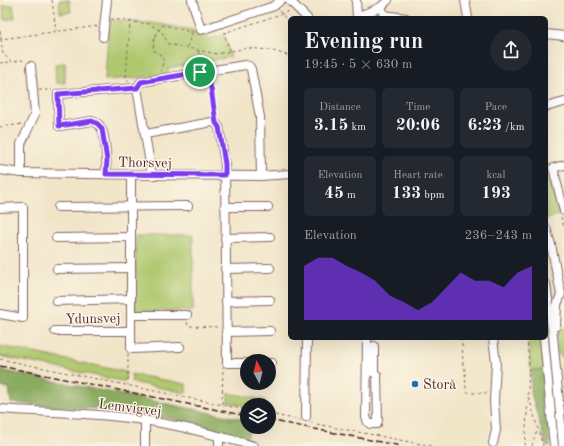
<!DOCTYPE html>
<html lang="en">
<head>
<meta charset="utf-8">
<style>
	:root { --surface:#171b24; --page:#242831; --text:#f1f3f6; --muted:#9ea1a6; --accent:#7c3aed }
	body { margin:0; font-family:"Old Standard TT",serif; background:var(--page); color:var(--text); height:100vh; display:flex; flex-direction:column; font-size:15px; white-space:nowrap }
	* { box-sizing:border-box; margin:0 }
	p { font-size:13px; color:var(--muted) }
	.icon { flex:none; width:22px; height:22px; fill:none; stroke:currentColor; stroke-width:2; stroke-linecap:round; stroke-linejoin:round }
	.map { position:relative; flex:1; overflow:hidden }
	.side { position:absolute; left:288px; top:16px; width:260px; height:324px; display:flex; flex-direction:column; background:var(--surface); border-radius:6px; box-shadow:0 4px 16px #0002 }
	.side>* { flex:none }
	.needle { width:26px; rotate:353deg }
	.buttons { position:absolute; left:240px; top:354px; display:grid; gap:8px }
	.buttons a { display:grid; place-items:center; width:36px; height:36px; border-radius:50%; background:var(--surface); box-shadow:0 4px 16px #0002; font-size:20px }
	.pin { position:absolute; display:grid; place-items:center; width:34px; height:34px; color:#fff; margin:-17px; border:2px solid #fff; border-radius:50%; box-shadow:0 1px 4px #0007 }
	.round { display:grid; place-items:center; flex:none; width:42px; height:42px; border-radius:21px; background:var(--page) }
	.headline { display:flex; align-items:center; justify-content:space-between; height:68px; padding:0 16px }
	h1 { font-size:22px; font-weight:700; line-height:30px }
	.figures { display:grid; grid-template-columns:repeat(3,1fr); gap:6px; height:68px; padding:4px 16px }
	.figures div { display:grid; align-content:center; border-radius:6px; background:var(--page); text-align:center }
	.figures b { font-size:17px; font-weight:700 }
	.figures small { font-size:11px; font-weight:400 }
	.figures p { font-size:11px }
	.chart { height:112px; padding:8px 16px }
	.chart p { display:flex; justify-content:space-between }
	.chart svg { width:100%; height:72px; margin-top:4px; fill:var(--accent); opacity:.7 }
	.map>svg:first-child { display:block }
</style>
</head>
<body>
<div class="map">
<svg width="564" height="446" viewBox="0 0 564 446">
	<rect width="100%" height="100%" fill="#fcf5e5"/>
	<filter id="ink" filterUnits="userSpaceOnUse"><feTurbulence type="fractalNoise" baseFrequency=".025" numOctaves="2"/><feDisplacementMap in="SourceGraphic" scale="8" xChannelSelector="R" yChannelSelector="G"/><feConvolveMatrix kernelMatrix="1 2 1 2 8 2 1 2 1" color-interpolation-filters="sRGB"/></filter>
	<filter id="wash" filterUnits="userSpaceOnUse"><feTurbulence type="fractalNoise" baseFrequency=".012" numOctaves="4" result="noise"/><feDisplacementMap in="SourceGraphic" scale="16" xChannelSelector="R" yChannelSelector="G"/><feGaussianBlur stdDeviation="0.9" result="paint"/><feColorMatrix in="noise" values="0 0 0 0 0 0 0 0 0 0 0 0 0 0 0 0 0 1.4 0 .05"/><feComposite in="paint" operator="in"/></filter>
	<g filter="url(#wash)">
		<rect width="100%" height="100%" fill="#f1e5c8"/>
		<g fill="#afc86e" stroke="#7c744c">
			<polygon points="59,0 69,0 71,12 60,13"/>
			<polygon points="13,5 15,18 4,20 3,6"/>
			<polygon points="109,20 152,23 206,32 209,39 224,35 231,57 168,68 169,75 105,80"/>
			<polygon points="65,63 65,83 56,83 55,64"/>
			<polygon points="546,170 559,215 546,219"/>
			<polygon points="136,235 193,235 193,311 135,311"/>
			<polygon points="558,325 564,328 564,358 558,354 557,346"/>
			<polygon points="528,338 541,338 544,370 531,370"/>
			<polygon points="0,346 126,372 125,381 122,381 0,356"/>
			<polygon points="551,373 553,373 560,446 557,446"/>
			<polygon points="131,374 186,384 186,393 132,382"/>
			<polygon points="228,393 265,400 266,405 247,405 247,406 228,402"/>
		</g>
		<g fill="#8bac61" stroke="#6a6646">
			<polygon points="0,370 247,420 247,427 250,427 247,439 172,419 126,411 11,403 9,388 0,387"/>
			<polygon points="531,370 544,370 550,446 546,446 531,393"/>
		</g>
	</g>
	<g filter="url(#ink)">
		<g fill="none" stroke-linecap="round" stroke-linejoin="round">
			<defs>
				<g id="minor">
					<polyline points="192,0 201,30 274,6 281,0"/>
					<polyline points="289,0 307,18"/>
					<polyline points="356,0 357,18"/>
					<polyline points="465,0 468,18"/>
					<polyline points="381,7 384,15 406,18"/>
					<polyline points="357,17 381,7 388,0"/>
					<polyline points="546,34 564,36"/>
					<polyline points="103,37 107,0"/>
					<polyline points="137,88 141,82 245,65 249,66 251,69 260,117 261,176"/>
					<polyline points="546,107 564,102"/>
					<polyline points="146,134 212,122 216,123 219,127 225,164 227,363 247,363"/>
					<polyline points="564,165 553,168 564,211"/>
					<polyline points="0,170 21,173 152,175 261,176 290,174"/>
					<polyline points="21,173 21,144 35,114 31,66"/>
					<path d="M106,174C107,164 106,133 100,126C98,123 95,122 92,121L59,126L58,94L137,88L152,175"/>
					<polyline points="131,175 131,349 180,347"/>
					<polyline points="58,207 188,206"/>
					<polyline points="225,207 268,207"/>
					<polyline points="0,208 23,207 23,318 0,314"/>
					<polyline points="546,228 551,245"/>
					<polyline points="56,238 131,237"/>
					<polyline points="225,238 270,237"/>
					<polyline points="546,246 551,245 561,294 557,305 556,326"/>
					<polyline points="57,269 131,268"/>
					<polyline points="225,269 270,268"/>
					<polyline points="546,284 553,336 563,446"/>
					<polyline points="56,301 131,299"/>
					<polyline points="226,301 270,300"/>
					<polyline points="131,315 187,315"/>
					<polyline points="55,331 131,331"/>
					<polyline points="226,332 270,331"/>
					<polyline points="367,338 366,417 368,422 370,424 377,424 378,420 377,375 374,373 374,346"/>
					<polyline points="544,338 554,446"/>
					<polyline points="269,363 272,363"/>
					<path d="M0,409C57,413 115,413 171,425C199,430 226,438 254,446"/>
					<polyline points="306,417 307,338"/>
					<polyline points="493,443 496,430 494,401 496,363 493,338"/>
					<polyline points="145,446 145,421"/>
					<polyline points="219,446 219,437"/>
				</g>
			</defs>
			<use href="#minor" stroke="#846462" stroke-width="10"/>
			<g stroke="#846462" stroke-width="1" stroke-dasharray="3 3" stroke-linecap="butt">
				<polyline points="52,0 56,31"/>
				<polyline points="279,11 290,23"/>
				<polyline points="111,19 150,24 162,32 168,44 217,54 247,48 270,50 290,56"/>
				<polyline points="0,31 1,39 98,26"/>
				<polyline points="1,39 3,54 12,62 22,60 25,62"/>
				<polyline points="187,47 192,33"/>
				<polyline points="199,51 197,58 199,65"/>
				<polyline points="230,51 224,33 290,11"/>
				<polyline points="0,63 11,62"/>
				<path d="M161,72V68L164,61L159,53L153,50C154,38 154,34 163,25C171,26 188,32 194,32"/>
				<polyline points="207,79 211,88 215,116"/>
				<polyline points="129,82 126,77 130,22"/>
				<polyline points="39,90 52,90"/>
				<polyline points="0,127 23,124"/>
				<polyline points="561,217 564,228"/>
				<polyline points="187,322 188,326 220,327"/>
				<polyline points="462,338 463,366 465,370 466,390 469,393 487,393"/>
				<polyline points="527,338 529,363 528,394 543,446"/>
				<polyline points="128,354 128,385"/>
				<polyline points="0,359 247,410"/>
				<polyline points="222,404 223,367"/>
				<polyline points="269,414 300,420"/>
				<polyline points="311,423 431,446"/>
				<polyline points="525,446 528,397"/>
				<polyline points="532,446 535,434 538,432"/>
			</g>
			<use href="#minor" stroke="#fff" stroke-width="8"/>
			<g stroke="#4a1f2b" stroke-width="1.5" stroke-dasharray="6 3" stroke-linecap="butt">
				<polyline points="0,366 247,416"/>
				<polyline points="269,420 401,446"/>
			</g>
		</g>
	</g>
	<g fill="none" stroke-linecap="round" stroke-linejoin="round" filter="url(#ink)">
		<defs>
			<path id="route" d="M206,71L208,82L211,88L216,123L219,127L225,164V175L106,174L107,160L102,129C99,124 97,123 92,121L59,126L58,94L137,88L141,82Z"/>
		</defs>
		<use href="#route" stroke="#fff" stroke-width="8"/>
		<use href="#route" stroke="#7c3aed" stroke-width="5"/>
	</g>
	<circle fill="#1f6fb2" stroke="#fcf5e5" stroke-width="1.5" cx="415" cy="384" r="4"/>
	<g text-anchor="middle" stroke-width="3" stroke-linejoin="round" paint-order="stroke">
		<g font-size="14" fill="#4a1f2b" stroke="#fcf5e5">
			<text transform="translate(145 162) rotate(1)" y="5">Thorsvej</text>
			<text transform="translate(93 318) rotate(-1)" y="5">Ydunsvej</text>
			<text transform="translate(130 407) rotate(7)" y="5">Lemvigvej</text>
		</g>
		<g font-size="14" fill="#4a1f2b" stroke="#fcf5e5" text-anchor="start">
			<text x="423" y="389">Storå</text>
		</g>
	</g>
</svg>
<div class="buttons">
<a><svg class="needle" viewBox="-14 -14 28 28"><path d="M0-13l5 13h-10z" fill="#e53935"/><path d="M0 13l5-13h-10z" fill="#9ea1a6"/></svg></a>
<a><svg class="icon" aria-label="layers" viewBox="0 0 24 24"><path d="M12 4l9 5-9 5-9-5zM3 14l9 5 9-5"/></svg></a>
</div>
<div class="pin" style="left:200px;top:72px;background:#1e9e55"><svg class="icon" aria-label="arrive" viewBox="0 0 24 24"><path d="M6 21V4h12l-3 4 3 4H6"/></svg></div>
<section class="side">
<div class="headline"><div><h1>Evening run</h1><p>19:45 · 5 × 630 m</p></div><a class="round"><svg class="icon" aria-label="share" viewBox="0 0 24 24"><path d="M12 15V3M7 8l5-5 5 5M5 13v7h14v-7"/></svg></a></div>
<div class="figures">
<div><p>Distance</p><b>3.15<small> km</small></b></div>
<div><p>Time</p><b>20:06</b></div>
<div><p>Pace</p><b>6:23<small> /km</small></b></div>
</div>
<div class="figures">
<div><p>Elevation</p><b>45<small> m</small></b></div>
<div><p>Heart rate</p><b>133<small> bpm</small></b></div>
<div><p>kcal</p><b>193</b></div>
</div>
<div class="chart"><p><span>Elevation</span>236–243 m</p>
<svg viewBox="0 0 160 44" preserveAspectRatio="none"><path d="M0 44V11L10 6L20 6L30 11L40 15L50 20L60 29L70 33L80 38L90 33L100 24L110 15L120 20L130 20L140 24L150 15L160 11V44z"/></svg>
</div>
</section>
</div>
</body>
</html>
